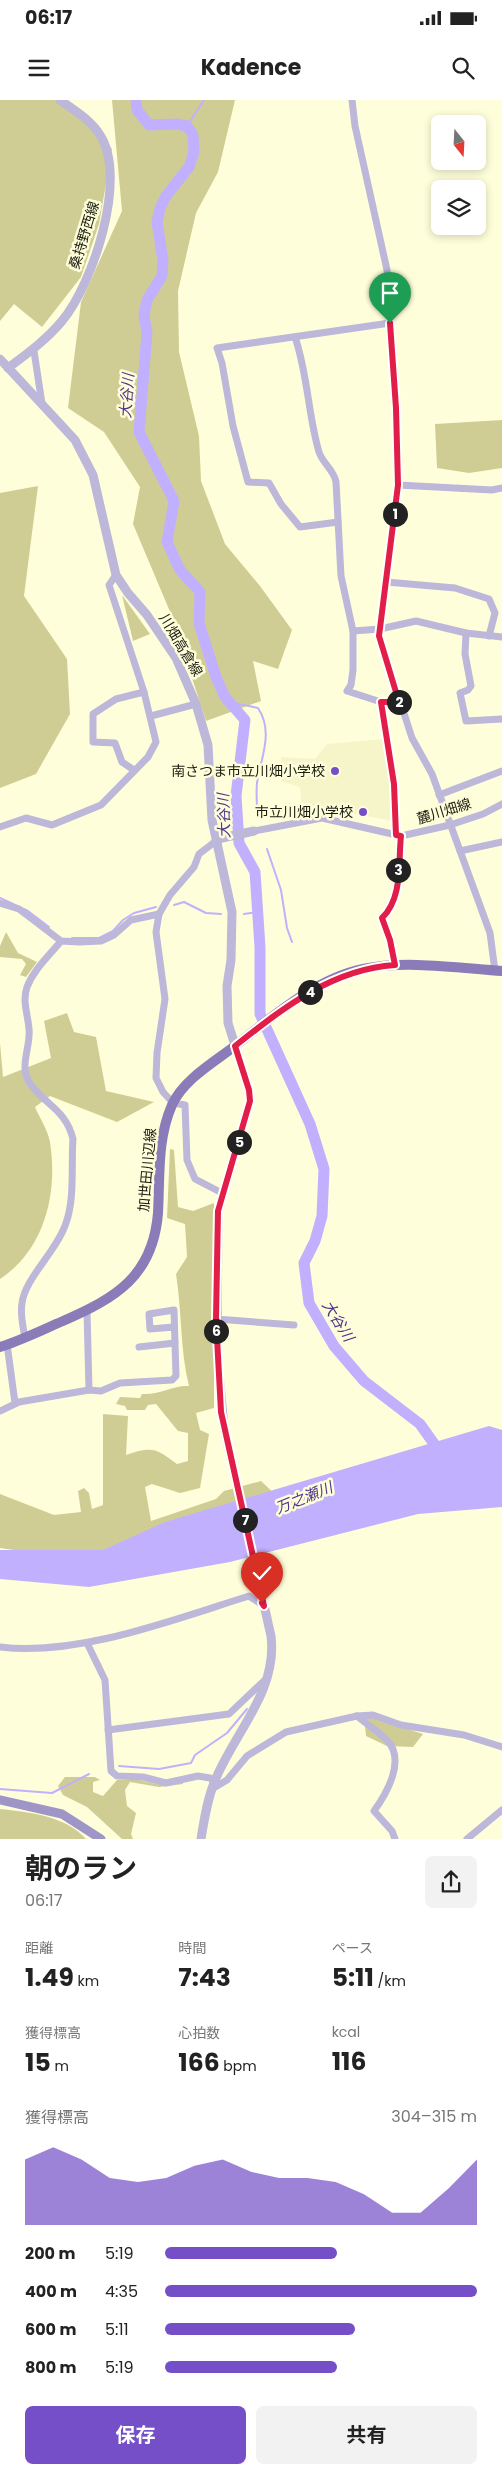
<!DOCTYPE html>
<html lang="ja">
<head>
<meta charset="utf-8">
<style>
	:root { --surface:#fff; --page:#f2f2f2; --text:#222; --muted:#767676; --accent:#754fc8 }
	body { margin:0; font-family:Poppins,"Noto Sans JP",sans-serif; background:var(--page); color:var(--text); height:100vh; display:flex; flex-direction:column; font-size:19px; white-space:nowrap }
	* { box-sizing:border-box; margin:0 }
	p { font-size:16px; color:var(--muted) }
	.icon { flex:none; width:28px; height:28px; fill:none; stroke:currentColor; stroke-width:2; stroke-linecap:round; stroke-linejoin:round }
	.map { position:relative; height:1739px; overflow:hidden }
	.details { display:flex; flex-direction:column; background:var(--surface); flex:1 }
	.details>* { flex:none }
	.needle { width:32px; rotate:162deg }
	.controls { position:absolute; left:431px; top:15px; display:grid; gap:10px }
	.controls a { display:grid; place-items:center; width:55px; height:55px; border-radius:8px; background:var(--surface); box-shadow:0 2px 8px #0003; font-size:25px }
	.pin { position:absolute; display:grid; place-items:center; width:42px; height:42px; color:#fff; margin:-51px -21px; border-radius:50% 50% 50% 0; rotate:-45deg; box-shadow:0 0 5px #0007 }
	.pin .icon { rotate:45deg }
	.km { position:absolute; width:25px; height:25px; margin:-12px; border-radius:50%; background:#222; color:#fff; font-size:14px; line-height:25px; text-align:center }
	.round { display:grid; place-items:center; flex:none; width:52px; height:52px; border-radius:8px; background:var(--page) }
	.overview { display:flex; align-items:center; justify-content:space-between; height:85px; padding:0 25px }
	h1 { font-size:28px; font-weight:700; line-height:38px }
	.stats { display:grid; grid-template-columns:repeat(3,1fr); gap:8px; height:85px; padding:5px 25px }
	.stats div { display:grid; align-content:center }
	.stats b { font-size:25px; font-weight:700 }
	.stats small { font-size:14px; font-weight:400 }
	.stats p { font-size:14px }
	.chart { height:140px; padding:10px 25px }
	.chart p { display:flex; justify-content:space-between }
	.chart svg { width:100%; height:90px; margin-top:5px; fill:var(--accent); opacity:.7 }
	.primary-button { display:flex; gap:10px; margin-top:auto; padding:10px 25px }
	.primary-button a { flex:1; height:58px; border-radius:8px; background:var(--accent); color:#fff; font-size:20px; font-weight:700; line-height:58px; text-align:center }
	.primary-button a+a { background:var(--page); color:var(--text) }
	ul { padding:0 25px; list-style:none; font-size:16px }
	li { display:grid; grid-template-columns:80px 60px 1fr; align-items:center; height:38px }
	li i { height:12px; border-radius:6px; background:var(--accent) }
	.status { display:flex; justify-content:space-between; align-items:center; height:35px; padding:0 25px; background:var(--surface); direction:ltr }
	.status svg { height:14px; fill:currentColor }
	header { display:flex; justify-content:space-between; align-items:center; height:65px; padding:0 25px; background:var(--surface); font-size:22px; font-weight:700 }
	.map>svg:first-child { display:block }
</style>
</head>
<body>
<div class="status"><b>06:17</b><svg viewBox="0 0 49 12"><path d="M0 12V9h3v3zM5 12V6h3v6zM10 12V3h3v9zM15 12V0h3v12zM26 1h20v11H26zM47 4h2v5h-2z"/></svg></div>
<header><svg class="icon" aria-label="menu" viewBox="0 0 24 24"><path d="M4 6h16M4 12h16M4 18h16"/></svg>Kadence<svg class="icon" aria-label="search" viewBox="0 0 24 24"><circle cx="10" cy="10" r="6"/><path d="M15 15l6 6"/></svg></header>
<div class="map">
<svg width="502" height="1739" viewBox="0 0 502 1739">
	<rect width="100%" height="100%" fill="#fffeda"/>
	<polygon fill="#f6f4c9" points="383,639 389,661 393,721 356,714 302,712 300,687 281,681 281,657 315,659 327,644"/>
	<g fill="#d0cd94">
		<polygon points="0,0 67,0 112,49 99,124 81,177 42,227 14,204 0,221"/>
		<polygon points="112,0 235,0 218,72 196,113 178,191 179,252 199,336 201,381 225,444 260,486 292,530 278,569 253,561 261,601 206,621 171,514 133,424 140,387 104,332 68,308 81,202 122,111"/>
		<polygon points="502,320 502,368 469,373 437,368 435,324"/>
		<polygon points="38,386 24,496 67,559 70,614 36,674 0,688 0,393"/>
		<polygon points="122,495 150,534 133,541"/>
		<polygon points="6,832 18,853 37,862 26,877 20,875 26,864 22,859 0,857 0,846"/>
		<path d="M67,913L74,932L96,937L106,991L154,1002L117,1022L50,996L35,1007C39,1017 48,1030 50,1042C58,1093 45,1149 0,1179V943L3,977L51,958L44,921Z"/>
		<path d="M170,1049L174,1050L178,1107L193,1111L214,1103V1308L196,1313L200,1330L209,1334L200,1388L180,1393L152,1384L145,1387L151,1421L216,1399L224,1391L261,1381L281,1400L100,1463L0,1448V1394L54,1415L81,1412L78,1391L84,1388L89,1393L92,1409L103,1405V1314L128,1316L126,1355C152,1346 156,1348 177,1364L188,1361V1333L178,1331L156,1304L148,1305L145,1310H127L125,1306L116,1304L120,1297L140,1298L142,1294C161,1295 173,1285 189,1286C180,1250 182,1212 176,1174L187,1157L185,1124L167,1118Z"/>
		<polygon points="364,1617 370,1617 423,1634 413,1647 387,1646 366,1636"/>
		<polygon points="65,1677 95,1677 100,1680 93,1682 93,1692 103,1696 117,1680 139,1680 160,1685 182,1681 183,1684 159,1687 130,1682 125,1690 127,1706 136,1713 131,1734 133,1739 122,1739 87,1707 63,1695 58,1686"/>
		<path d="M0,1709C29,1712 66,1716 86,1739H0Z"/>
	</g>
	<polygon fill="#c1b0fd" points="489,1326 502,1330 502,1407 418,1414 230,1462 89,1487 0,1479 0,1450 103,1450 165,1422"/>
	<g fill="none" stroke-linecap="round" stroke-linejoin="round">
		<g stroke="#c1b0fd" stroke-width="2">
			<polyline points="187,26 204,0"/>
			<path d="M229,602L258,608C274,632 261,657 257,683C256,692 257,701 257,710"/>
			<polyline points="267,749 281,790 287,828 292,842"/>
			<polyline points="0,798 28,811 49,827"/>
			<polyline points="174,805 184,802 206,813 221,814"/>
			<polyline points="244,814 258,812"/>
			<polyline points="72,838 99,838 113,831 123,820 134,813 156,807"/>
			<polyline points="119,1666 159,1669 191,1663 195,1655 227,1633 247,1609"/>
			<polyline points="0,1689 52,1693 89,1674"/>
		</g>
		<polyline stroke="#c1b0fd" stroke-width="11" points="136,0 137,10 149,25 177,24 187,26 193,35 194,52 189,67 166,96 160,108 157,122 163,160 162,176 147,200 144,215 147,233 139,332 174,401 167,442 180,470 200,492 199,523 216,577 225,597 245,620 236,696 239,743 255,772 260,847 260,914 310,1024 324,1069 322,1116 315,1141 304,1163 309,1203 334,1246 364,1281 420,1324 442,1355"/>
		<g stroke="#bdb7d9" stroke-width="7">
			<polyline points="352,0 355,26 387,170 398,343 398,385 379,536 412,638 432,674 490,833 495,871"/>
			<path d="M295,237C308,275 308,315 319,352C323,364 334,370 336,382L341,476L353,531V570L351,585L347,591L381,602H399"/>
			<polyline points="34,251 42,304"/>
			<polyline points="398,385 492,390 502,388"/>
			<polyline points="338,422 300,427 281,404 269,383 248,382 233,326 222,263 217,248 390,223"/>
			<polyline points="386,482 455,488 489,499 495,513 489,536"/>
			<polyline points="353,531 380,529 416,521 466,533 502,537"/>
			<polyline points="466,533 465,554 471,586 468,590 460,593 466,621 502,619"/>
			<polyline points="381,602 394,684 396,735"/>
			<polyline points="151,616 196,604"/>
			<polyline points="134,670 122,662 115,643 93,642 93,614 116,599 144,592"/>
			<polyline points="439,695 502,671"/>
			<polyline points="0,727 26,718 52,725 101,705 148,657 156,642 144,592 109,485 116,475"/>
			<polyline points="254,731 322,718 401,736 450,725 483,714 502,704"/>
			<polyline points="216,741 199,754 194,767 170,795 159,814 156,832 165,899 157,953 156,978 163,992 173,1003 185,1005 187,1060 195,1079 222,1093"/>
			<polyline points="460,751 502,742"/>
			<polyline points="0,803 19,809 61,841 79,842 101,841 114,835 131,820 159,814"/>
			<path d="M395,865L390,840L382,818C403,798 398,763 401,736"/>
			<polyline points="87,1211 89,1290"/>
			<polyline points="216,1219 294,1225"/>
			<path d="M25,1238C23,1226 20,1215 22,1203C25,1178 57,1151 66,1123C75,1098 71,1066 73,1039C66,1009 43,1004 29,982C19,966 31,946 29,929C28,915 22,901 27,887C34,869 49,856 61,841"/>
			<polyline points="7,1244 15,1303"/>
			<polyline points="139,1247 175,1243"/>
			<polyline points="0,1311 19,1302 89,1290 101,1291 120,1283 172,1280 176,1276 174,1210 149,1214 150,1229 174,1227"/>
			<polyline points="87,1543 105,1580 111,1671 117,1676 143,1677 166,1683 198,1676 210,1678 214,1682"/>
			<path d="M0,1547C77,1557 175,1519 249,1496L264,1506"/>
			<path d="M357,1616C366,1624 378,1631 387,1640C406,1660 387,1693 374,1711L392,1731L395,1739"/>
			<polyline points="108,1630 229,1614 267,1578"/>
			<polyline points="212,1689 227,1680 247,1656 286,1632 357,1616 373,1615 401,1625 464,1635 502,1647"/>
			<polyline points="467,1739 502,1710"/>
		</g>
		<g stroke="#bdb7d9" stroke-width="9">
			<path d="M0,259L75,340L93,375L116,475L128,493L147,515L176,558L196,604L208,645L212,720L232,812L231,860L227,886L228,923L249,990L250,1001L218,1111L217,1253L224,1327L271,1536C278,1592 233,1634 214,1683C207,1701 204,1720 201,1739"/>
			<path d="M8,268C28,253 46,240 62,221C93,184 128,78 100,35C91,20 74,10 60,0"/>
			<polyline points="216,741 222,738 254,731"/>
		</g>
		<polyline stroke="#9f95c7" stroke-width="9" points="0,1700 62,1714 101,1739"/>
		<path stroke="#8a7cb9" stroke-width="10" d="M0,1247C22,1240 42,1230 63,1221C116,1198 153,1176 158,1113C160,1076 157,1039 172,1005C183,980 214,962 235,946C272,917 315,879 363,869C405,860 459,868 502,871"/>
	</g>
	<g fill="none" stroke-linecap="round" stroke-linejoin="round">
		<defs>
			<path id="route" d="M262,1503L264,1506L221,1312L216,1219L218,1111L250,1001L249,990L235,946C283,908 332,869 395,865L390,840L382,818C403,798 398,763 401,736L396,735L394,684L381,602H399L379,536L398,385L396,308L390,223"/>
		</defs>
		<use href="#route" stroke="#fff" stroke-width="10"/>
		<use href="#route" stroke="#e11d48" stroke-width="6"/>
	</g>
	<g fill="#754fc8" stroke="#fffeda" stroke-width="2">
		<circle cx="335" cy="671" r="5"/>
		<circle cx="363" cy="712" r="5"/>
	</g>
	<g text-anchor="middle" stroke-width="5" stroke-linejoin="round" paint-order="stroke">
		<g font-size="14" fill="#1b1b0e" stroke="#fffeda">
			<text transform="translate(84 135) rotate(-73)" y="5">桑持野西線</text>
			<text transform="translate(181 545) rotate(59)" y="5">川畑高倉線</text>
			<text transform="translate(444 711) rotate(-17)" y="5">麓川畑線</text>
			<text transform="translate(147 1070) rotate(-85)" y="5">加世田川辺線</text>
		</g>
		<g font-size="14" fill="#1b1b0e" stroke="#fffeda" text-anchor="end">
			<text x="325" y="676">南さつま市立川畑小学校</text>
			<text x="353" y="717">市立川畑小学校</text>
		</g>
		<g font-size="15" font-style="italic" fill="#4f348b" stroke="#fffeda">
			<text transform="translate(127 296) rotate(-86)" y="5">大谷川</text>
			<text transform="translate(224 716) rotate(-92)" y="5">大谷川</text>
			<text transform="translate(338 1221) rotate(58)" y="5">大谷川</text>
			<text transform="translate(304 1398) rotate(-22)" y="5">万之瀬川</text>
		</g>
	</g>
</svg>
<div class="controls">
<a><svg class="needle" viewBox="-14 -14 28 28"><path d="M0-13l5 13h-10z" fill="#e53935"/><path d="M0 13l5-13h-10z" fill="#767676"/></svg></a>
<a><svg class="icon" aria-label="layers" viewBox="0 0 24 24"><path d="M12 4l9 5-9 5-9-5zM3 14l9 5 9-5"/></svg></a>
</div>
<div class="pin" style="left:390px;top:223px;background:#1e9e55"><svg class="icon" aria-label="arrive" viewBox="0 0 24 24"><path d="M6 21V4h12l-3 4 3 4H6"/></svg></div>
<div class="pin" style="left:262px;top:1503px;background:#d93025"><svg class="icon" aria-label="check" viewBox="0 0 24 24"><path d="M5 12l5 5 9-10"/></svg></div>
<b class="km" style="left:395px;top:414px">1</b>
<b class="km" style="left:399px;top:602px">2</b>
<b class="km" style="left:398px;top:770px">3</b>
<b class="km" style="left:310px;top:892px">4</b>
<b class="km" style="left:239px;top:1042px">5</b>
<b class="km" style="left:216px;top:1231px">6</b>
<b class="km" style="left:245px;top:1420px">7</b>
</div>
<section class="details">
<div class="overview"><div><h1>朝のラン</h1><p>06:17</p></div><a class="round"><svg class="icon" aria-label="share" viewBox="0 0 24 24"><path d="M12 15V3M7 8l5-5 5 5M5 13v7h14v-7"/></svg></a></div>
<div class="stats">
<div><p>距離</p><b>1.49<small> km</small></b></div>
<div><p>時間</p><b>7:43</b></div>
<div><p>ペース</p><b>5:11<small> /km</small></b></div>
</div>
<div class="stats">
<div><p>獲得標高</p><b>15<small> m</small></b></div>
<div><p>心拍数</p><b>166<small> bpm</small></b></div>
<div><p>kcal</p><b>116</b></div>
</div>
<div class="chart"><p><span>獲得標高</span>304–315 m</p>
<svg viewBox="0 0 160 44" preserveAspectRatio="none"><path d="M0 44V12L10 6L20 12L30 21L40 23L50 21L60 15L70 12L80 18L90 21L100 21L110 23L120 29L130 38L140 38L150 26L160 12V44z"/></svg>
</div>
<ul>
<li><b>200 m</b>5:19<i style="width:55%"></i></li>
<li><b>400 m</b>4:35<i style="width:100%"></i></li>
<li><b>600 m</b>5:11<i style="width:61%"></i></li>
<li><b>800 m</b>5:19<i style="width:55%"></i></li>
</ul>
<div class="primary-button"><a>保存</a><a>共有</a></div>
</section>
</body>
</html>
